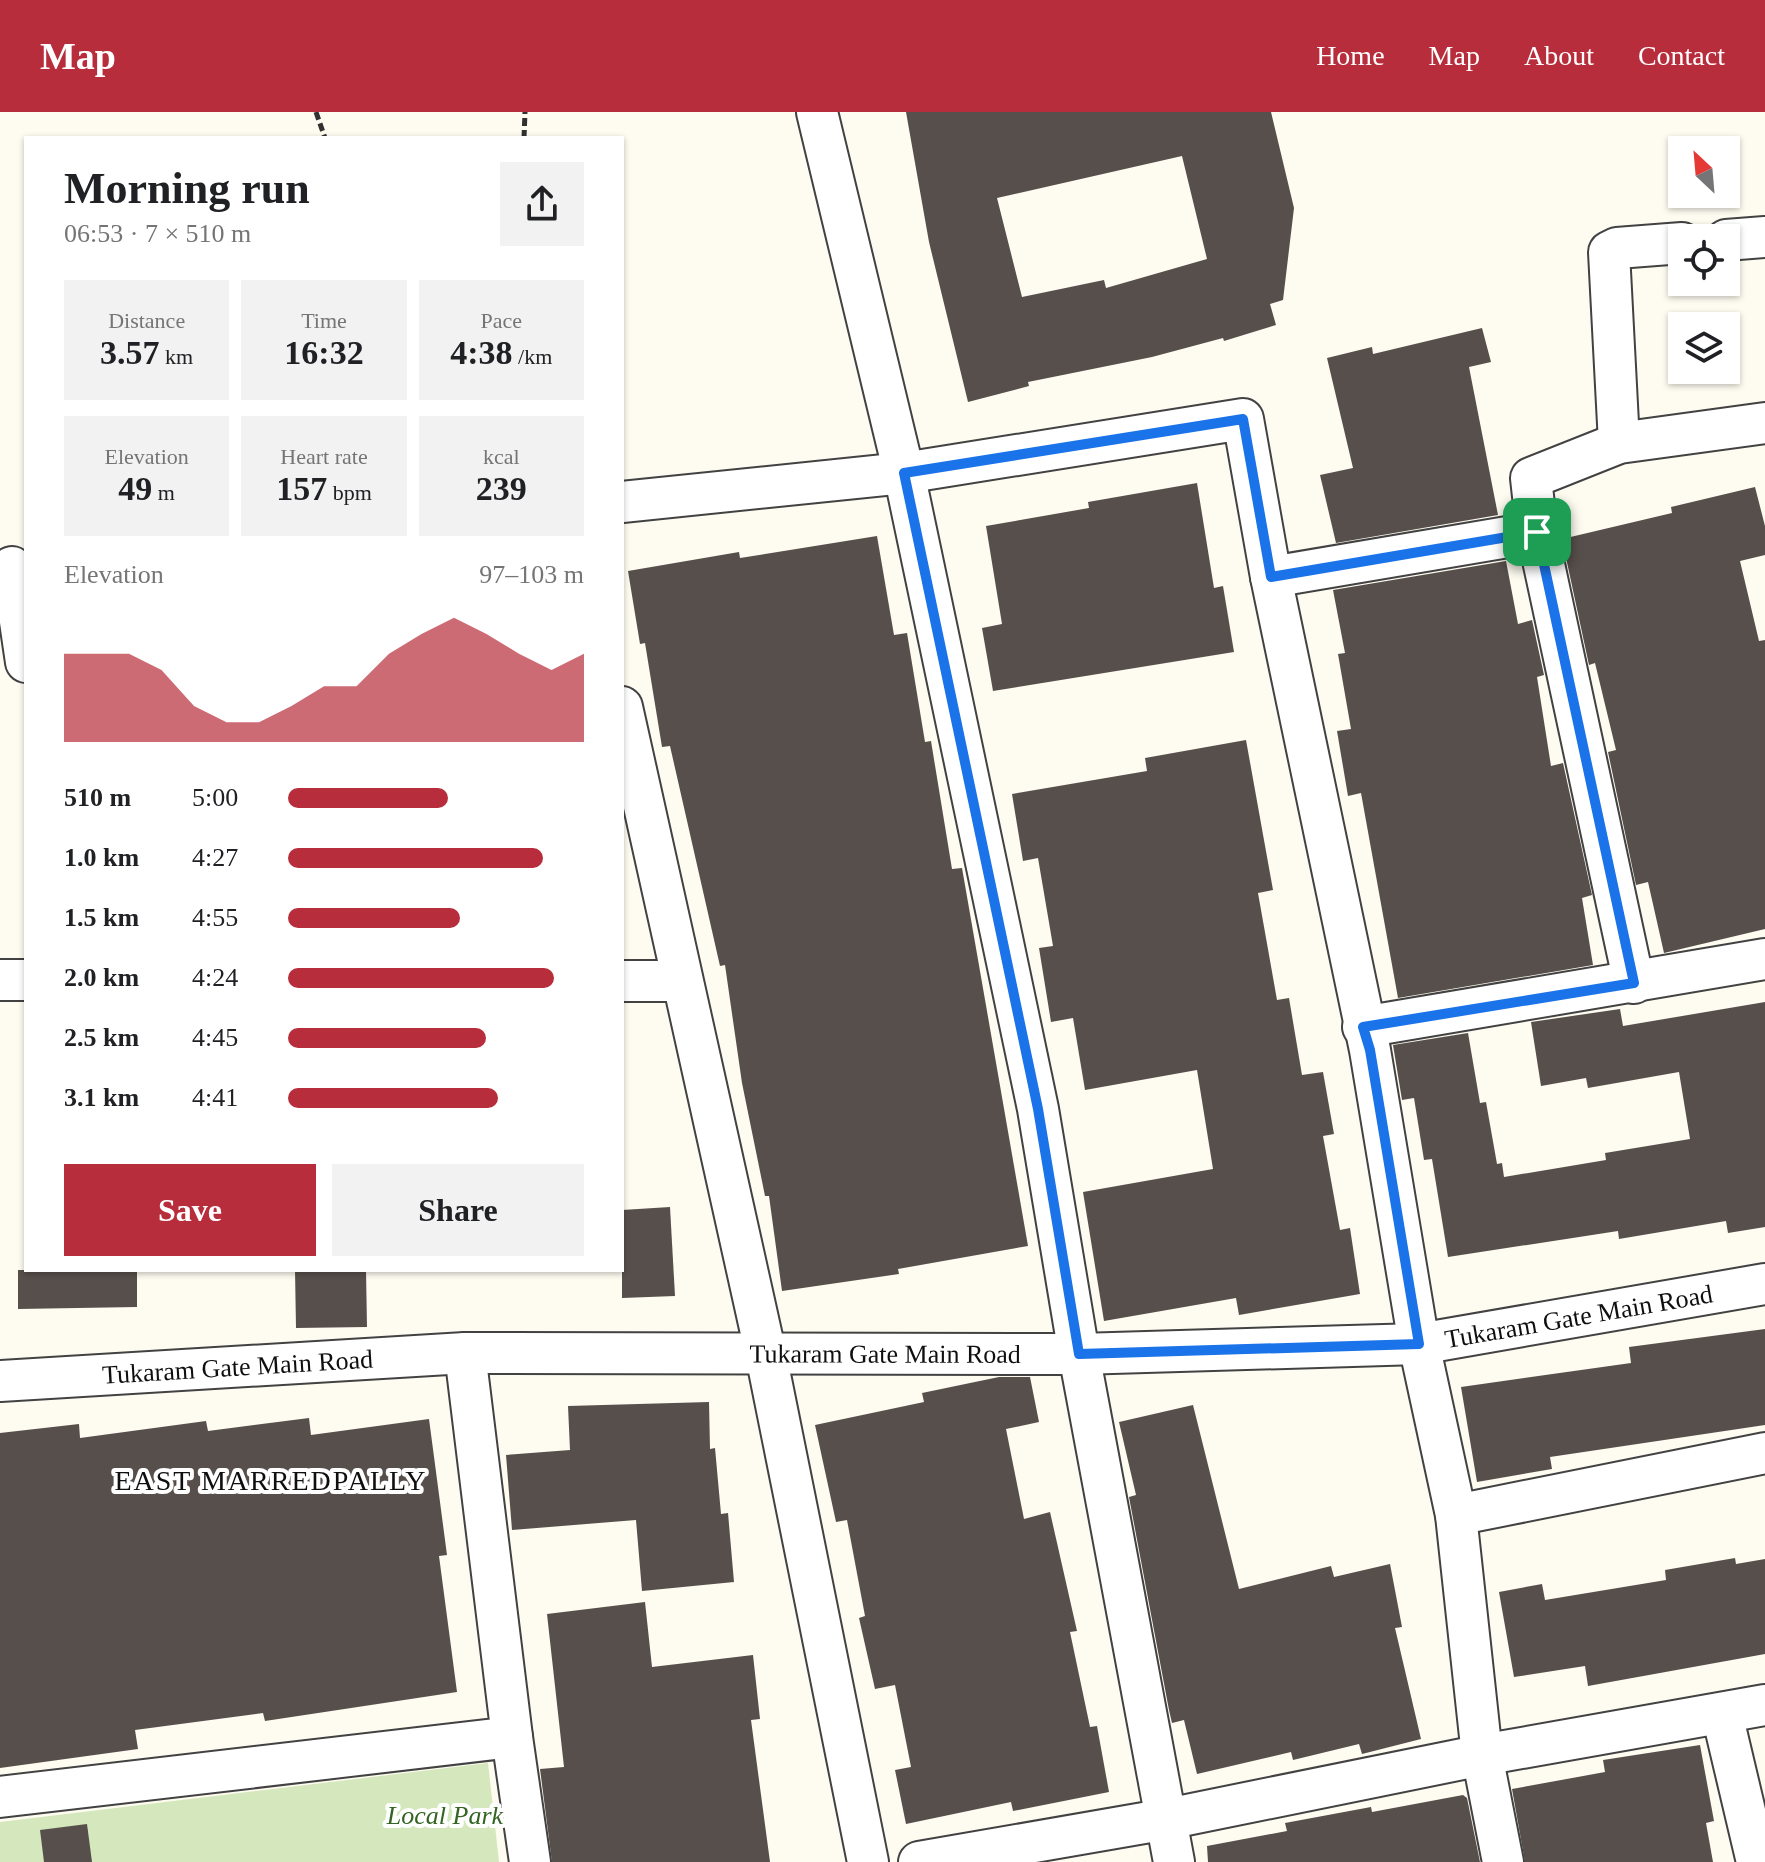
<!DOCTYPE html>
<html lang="en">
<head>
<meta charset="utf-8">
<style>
	:root { --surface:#fff; --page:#f2f2f2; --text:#202124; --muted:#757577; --accent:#b82d3b }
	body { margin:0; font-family:"Times New Roman",serif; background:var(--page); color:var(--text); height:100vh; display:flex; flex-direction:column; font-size:30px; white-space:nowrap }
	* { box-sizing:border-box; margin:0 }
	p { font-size:26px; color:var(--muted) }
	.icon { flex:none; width:44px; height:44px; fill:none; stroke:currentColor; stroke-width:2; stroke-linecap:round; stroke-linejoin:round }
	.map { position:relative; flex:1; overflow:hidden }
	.sheet { position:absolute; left:24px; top:24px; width:600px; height:1136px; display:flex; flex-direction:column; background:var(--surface); border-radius:0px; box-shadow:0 2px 6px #0004 }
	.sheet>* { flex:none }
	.needle { width:52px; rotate:334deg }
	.tools { position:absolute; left:1668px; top:24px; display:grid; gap:16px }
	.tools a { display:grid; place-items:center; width:72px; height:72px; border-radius:0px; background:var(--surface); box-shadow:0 2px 6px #0004; font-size:40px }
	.pin { position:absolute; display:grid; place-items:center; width:68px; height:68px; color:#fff; margin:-34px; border-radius:16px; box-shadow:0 4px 12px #0006 }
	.round { display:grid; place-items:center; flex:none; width:84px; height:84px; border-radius:0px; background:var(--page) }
	.summary { display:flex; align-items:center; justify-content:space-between; height:136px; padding:0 40px }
	h1 { font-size:44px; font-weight:600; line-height:60px }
	.stats { display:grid; grid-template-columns:repeat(3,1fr); gap:12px; height:136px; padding:8px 40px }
	.stats div { display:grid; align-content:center; border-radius:0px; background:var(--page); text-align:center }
	.stats b { font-size:34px; font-weight:600 }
	.stats small { font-size:22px; font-weight:400 }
	.stats p { font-size:22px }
	.chart { height:224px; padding:16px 40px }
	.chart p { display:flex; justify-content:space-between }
	.chart svg { width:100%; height:144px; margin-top:8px; fill:var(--accent); opacity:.7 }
	.action { display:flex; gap:16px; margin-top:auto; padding:16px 40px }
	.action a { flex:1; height:92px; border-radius:0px; background:var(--accent); color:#fff; font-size:32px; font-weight:600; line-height:92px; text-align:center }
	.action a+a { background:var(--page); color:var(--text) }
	ul { padding:0 40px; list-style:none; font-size:26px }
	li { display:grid; grid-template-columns:128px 96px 1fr; align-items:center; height:60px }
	li i { height:20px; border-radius:10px; background:var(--accent) }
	header { display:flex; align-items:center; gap:48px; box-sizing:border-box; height:112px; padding:0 40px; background:var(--accent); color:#fff }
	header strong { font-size:38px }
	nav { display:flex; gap:44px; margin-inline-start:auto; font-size:28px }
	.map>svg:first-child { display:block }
</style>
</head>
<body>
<header>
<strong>Map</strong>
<nav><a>Home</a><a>Map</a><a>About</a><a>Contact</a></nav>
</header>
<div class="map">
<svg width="1765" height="1750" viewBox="0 0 1765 1750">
	<rect width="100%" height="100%" fill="#fefbf1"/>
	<polygon fill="#d5e7bc" points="488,1651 499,1750 0,1750 0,1710"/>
	<g fill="#574f4b" fill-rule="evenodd">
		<path d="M906,0H1271L1294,96L1283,188L1270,192L1276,213L1224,229L1223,226L1152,245L1028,270L1029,274L968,290L929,130ZM1182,44L1207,147L1106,176L1104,168L1022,185L997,86Z"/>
		<polygon points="1482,216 1491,250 1469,255 1498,403 1336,431 1320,363 1353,356 1327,246 1372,235 1373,242"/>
		<polygon points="1197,371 1214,476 1223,474 1234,540 993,579 982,516 1002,512 986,414 1089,396 1088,390"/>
		<polygon points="1755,375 1765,414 1765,443 1740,449 1759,529 1765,528 1765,817 1664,841 1648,770 1636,773 1608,640 1616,638 1595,551 1589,553 1562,427 1672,401 1671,395"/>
		<polygon points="877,424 894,523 907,521 925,630 931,629 952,757 962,756 1028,1134 898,1157 899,1162 782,1179 769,1084 765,1084 742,971 725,853 720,854 670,634 662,635 645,531 640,532 628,459 739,440 740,446"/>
		<polygon points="1506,449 1518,512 1532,508 1544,563 1537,565 1551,654 1563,651 1592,783 1582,786 1593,853 1398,886 1361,681 1348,684 1337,619 1351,617 1338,542 1345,541 1333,478"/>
		<polygon points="1246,628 1273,778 1258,781 1277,888 1289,886 1302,963 1323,960 1334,1022 1323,1024 1340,1118 1350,1116 1360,1182 1239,1203 1236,1186 1104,1209 1083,1080 1213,1057 1197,958 1085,978 1073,906 1051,910 1039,836 1053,834 1038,746 1023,749 1012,682 1147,659 1145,646"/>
		<polygon points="1765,890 1765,1115 1728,1121 1726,1109 1619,1127 1618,1119 1448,1145 1432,1047 1424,1048 1414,986 1402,988 1393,933 1468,921 1480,991 1486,990 1497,1052 1502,1051 1504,1065 1606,1048 1605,1041 1690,1027 1679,960 1588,976 1586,966 1541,974 1531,910 1620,897 1623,914"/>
		<polygon points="670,1095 675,1184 622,1186 622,1098"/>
		<polygon points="18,1158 137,1158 137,1195 18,1197"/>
		<polygon points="295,1158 366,1158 367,1215 296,1216"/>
		<polygon points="1765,1217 1765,1313 1550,1345 1552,1357 1477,1370 1461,1275 1631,1251 1629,1235"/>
		<polygon points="999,1265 1030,1265 1039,1310 1006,1317 1024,1407 1050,1400 1077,1519 1070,1520 1090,1615 1097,1614 1109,1680 1013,1699 1011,1690 906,1712 895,1658 911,1655 895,1573 875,1577 859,1506 865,1504 847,1408 836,1410 815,1313 924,1290 922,1281"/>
		<polygon points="709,1290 710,1337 715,1336 721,1402 728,1401 734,1470 642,1479 636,1408 512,1418 506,1343 570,1338 568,1294"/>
		<polygon points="1193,1293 1239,1477 1331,1454 1334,1465 1390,1452 1402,1515 1395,1516 1421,1627 1362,1642 1359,1632 1293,1648 1291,1640 1197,1662 1184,1608 1172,1611 1169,1598 1129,1385 1136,1383 1119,1310"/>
		<polygon points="309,1306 311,1323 429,1307 447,1443 439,1444 457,1580 265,1609 263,1601 135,1618 138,1637 0,1656 0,1321 79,1312 80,1326 206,1309 208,1319"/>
		<polygon points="1735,1446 1736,1452 1765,1447 1765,1542 1588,1574 1585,1554 1514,1565 1499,1480 1542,1472 1545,1488 1666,1468 1665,1458"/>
		<polygon points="645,1490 652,1555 753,1543 760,1607 751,1608 770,1750 552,1750 540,1657 564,1655 547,1502"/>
		<polygon points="1700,1633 1714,1709 1706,1711 1713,1750 1525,1750 1512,1677 1605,1660 1603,1648"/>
		<polygon points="1463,1683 1467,1686 1480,1750 1208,1750 1207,1734 1287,1719 1285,1711 1371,1695 1372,1700"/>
		<polygon points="87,1712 92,1750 44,1750 40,1718"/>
	</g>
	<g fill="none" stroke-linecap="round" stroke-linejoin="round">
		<defs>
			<g id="minor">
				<polyline points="817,0 904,361 1038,997 1079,1242 1174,1750"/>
				<polyline points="1726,128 1765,125"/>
				<polyline points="1619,331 1609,140 1617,136 1682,131"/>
				<polyline points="622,390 904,361 1243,307 1271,465 1370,938 1419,1232 1456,1403 1482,1643 1503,1750"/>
				<polyline points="1537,420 1531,366 1619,331 1765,311"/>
				<polyline points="12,455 26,550"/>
				<polyline points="1271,465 1537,420 1634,871"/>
				<polyline points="622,595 766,1243 868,1750"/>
				<polyline points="0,868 26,868"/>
				<polyline points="622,869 682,869"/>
				<polyline points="1363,915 1765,847"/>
				<path id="s1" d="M0,1269L465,1241L1079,1242L1419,1232L1765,1172"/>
				<polyline points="1456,1403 1765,1341"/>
				<polyline points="1722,1602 1757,1750"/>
				<polyline points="512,1625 530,1750"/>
				<polyline points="0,1685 512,1625 465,1241"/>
				<polyline points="919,1750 1167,1707 1482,1643 1765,1593"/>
			</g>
		</defs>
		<use href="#minor" stroke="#424242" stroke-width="44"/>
		<g stroke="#313131" stroke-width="5" stroke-dasharray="8 4" stroke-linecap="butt">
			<polyline points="316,0 325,26"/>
			<polyline points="524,26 525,0"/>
		</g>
		<use href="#minor" stroke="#fff" stroke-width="40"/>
	</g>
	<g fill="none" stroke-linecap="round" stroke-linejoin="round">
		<defs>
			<polygon id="route" points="1243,307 1271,465 1537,420 1634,871 1363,915 1370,938 1419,1232 1079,1242 1038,997 904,361"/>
		</defs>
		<use href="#route" stroke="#fff" stroke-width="16"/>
		<use href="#route" stroke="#1a73e8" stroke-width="10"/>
	</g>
	<g text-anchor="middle" stroke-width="8" stroke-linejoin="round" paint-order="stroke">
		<g font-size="26" fill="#0f0f0f" stroke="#fff">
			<text dy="9" stroke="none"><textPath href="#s1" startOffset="1582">Tukaram Gate Main Road</textPath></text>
			<text dy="9" stroke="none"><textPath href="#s1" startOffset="886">Tukaram Gate Main Road</textPath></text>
			<text dy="9" stroke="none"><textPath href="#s1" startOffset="238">Tukaram Gate Main Road</textPath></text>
		</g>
		<g font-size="26" font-style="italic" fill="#336422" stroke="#fff">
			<text x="445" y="1712">Local Park</text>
		</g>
		<g font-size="28" letter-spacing="2" fill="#0f0f0f" stroke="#fff">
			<text x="271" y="1378">EAST MARREDPALLY</text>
		</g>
	</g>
</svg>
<div class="tools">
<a><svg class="needle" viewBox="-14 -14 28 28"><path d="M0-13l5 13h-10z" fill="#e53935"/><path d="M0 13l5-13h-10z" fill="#757577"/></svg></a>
<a><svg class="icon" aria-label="locate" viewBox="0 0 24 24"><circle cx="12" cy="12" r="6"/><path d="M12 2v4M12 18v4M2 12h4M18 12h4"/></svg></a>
<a><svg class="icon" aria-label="layers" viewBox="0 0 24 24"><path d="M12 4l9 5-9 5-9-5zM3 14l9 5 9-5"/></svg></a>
</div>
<div class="pin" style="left:1537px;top:420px;background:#1e9e55"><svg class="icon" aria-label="arrive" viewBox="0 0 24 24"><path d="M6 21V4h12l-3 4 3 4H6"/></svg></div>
<section class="sheet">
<div class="summary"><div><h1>Morning run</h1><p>06:53 · 7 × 510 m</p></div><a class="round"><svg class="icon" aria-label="share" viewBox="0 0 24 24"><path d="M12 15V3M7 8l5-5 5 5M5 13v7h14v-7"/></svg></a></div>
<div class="stats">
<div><p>Distance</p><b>3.57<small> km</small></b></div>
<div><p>Time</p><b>16:32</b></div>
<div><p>Pace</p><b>4:38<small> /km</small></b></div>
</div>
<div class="stats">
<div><p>Elevation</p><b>49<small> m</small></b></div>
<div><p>Heart rate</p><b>157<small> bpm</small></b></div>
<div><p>kcal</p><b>239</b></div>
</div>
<div class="chart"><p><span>Elevation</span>97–103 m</p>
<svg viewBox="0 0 160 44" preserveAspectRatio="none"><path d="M0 44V17L10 17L20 17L30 22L40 33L50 38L60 38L70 33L80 27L90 27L100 17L110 11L120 6L130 11L140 17L150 22L160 17V44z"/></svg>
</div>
<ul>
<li><b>510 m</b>5:00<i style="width:54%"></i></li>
<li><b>1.0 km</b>4:27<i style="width:86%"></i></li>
<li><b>1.5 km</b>4:55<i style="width:58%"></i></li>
<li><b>2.0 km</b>4:24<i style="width:90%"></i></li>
<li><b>2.5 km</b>4:45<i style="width:67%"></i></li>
<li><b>3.1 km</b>4:41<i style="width:71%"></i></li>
</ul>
<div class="action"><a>Save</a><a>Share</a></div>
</section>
</div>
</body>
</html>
